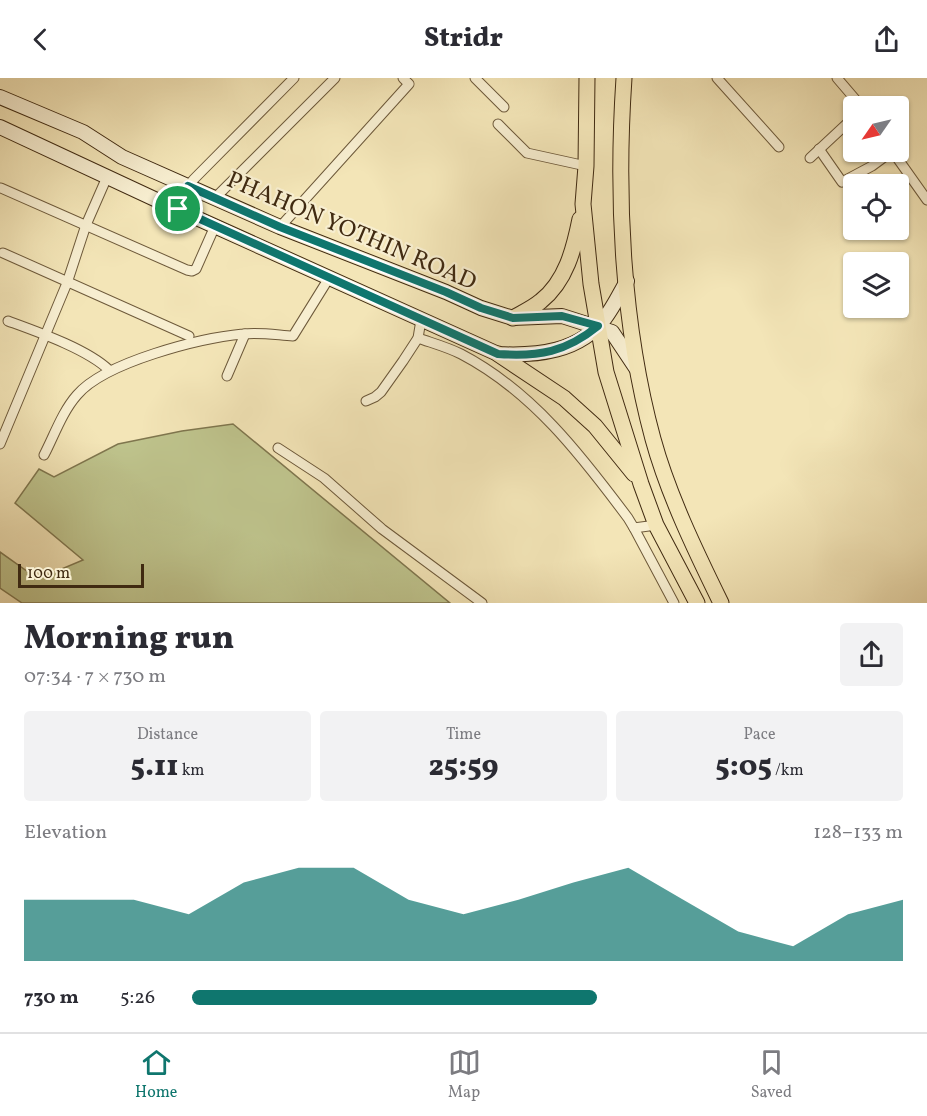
<!DOCTYPE html>
<html lang="en">
<head>
<meta charset="utf-8">
<style>
	:root { --surface:#fff; --page:#f2f2f3; --text:#2b2b33; --muted:#7c7c81; --line:#e1e1e2; --accent:#0f766e }
	body { margin:0; font-family:Vollkorn,serif; background:var(--page); color:var(--text); height:100vh; display:flex; flex-direction:column; font-size:22px; white-space:nowrap }
	* { box-sizing:border-box; margin:0 }
	p { font-size:20px; color:var(--muted) }
	.icon { flex:none; width:33px; height:33px; fill:none; stroke:currentColor; stroke-width:2; stroke-linecap:round; stroke-linejoin:round }
	.map { position:relative; height:525px; overflow:hidden }
	.drawer { display:flex; flex-direction:column; background:var(--surface); flex:1 }
	.drawer>* { flex:none }
	.needle { width:39px; rotate:236deg }
	.buttons { position:absolute; left:843px; top:18px; display:grid; gap:12px }
	.buttons a { display:grid; place-items:center; width:66px; height:66px; border-radius:6px; background:var(--surface); box-shadow:0 2px 4px #0004; font-size:30px }
	.scale { position:absolute; left:18px; bottom:15px; width:126px; box-sizing:border-box; padding-left:6px; border:3px solid #402a11; border-top:0; font-size:16px; line-height:21px; white-space:nowrap; color:#402a11; -webkit-text-stroke:4px #f7eed0; paint-order:stroke }
	.pin { position:absolute; display:grid; place-items:center; width:51px; height:51px; color:#fff; margin:-26px; border:3px solid #fff; border-radius:50%; box-shadow:0 2px 6px #0007 }
	.round { display:grid; place-items:center; flex:none; width:63px; height:63px; border-radius:6px; background:var(--page) }
	.overview { display:flex; align-items:center; justify-content:space-between; height:102px; padding:0 24px }
	h1 { font-size:33px; font-weight:800; line-height:45px }
	.metrics { display:grid; grid-template-columns:repeat(3,1fr); gap:9px; height:102px; padding:6px 24px }
	.metrics div { display:grid; align-content:center; border-radius:6px; background:var(--page); text-align:center }
	.metrics b { font-size:30px; font-weight:800 }
	.metrics small { font-size:16px; font-weight:400 }
	.metrics p { font-size:16px }
	.chart { height:168px; padding:12px 24px }
	.chart p { display:flex; justify-content:space-between }
	.chart svg { width:100%; height:108px; margin-top:6px; fill:var(--accent); opacity:.7 }
	ul { padding:0 24px; list-style:none; font-size:20px }
	li { display:grid; grid-template-columns:96px 72px 1fr; align-items:center; height:45px }
	li i { height:15px; border-radius:8px; background:var(--accent) }
	header { display:flex; justify-content:space-between; align-items:center; height:78px; padding:0 24px; background:var(--surface); font-size:27px; font-weight:800 }
	.tabs { display:flex; justify-content:space-around; align-items:center; height:84px; border-top:2px solid var(--line); background:var(--surface); font-size:16px; color:var(--muted) }
	.tabs a { display:grid; justify-items:center; gap:3px }
	.tabs .on { color:var(--accent) }
	.map>svg:first-child { display:block }
</style>
</head>
<body>
<header><svg class="icon" aria-label="back" viewBox="0 0 24 24"><path d="M15 5l-7 7 7 7"/></svg>Stridr<svg class="icon" aria-label="share" viewBox="0 0 24 24"><path d="M12 15V3M7 8l5-5 5 5M5 13v7h14v-7"/></svg></header>
<div class="map">
<svg width="927" height="525" viewBox="0 0 927 525">
	<rect width="100%" height="100%" fill="#f3e5b7"/>
	<filter id="stains"><feTurbulence type="fractalNoise" baseFrequency=".00333" numOctaves="4"/><feColorMatrix values="0 0 0 0 .2 0 0 0 0 .09 0 0 0 0 .02 0 0 0 .5 -.17"/></filter>
	<radialGradient id="worn" r=".72"><stop offset=".6" stop-color="#630" stop-opacity="0"/><stop offset="1" stop-color="#630" stop-opacity=".3"/></radialGradient>
	<polygon fill="#bec38c" stroke="#7f764e" stroke-width="1.5" points="233,346 450,525 22,525 0,510 0,474 38,501 83,482 15,425 39,391 54,399 118,366 182,353"/>
	<g fill="none" stroke-linecap="round" stroke-linejoin="round">
		<defs>
			<g id="street">
				<polyline points="475,0 504,29"/>
				<polyline points="717,0 779,69"/>
				<polyline points="837,0 861,28"/>
				<polyline points="498,46 527,75 586,88"/>
				<polyline points="819,71 842,104 872,88 891,74"/>
				<polyline points="893,74 927,122"/>
				<polyline points="810,80 854,39"/>
				<polyline points="1,110 187,192 192,193 196,191 215,148"/>
				<polyline points="215,120 335,0"/>
				<polyline points="178,131 188,108 194,101 294,0"/>
				<polyline points="280,149 409,6 403,0"/>
				<polyline points="3,175 189,258"/>
				<path d="M8,243C38,254 87,271 109,292"/>
				<path d="M418,260C432,265 447,269 461,276C532,313 581,377 628,440L634,450L656,447"/>
				<polyline points="227,298 245,256"/>
				<polyline points="366,323 375,319 381,314 403,283 418,260 421,242"/>
				<polyline points="0,366 67,205 86,147 107,99"/>
				<polyline points="278,370 324,400 382,451 482,525"/>
				<path d="M44,377C54,358 62,334 77,317C105,284 200,260 243,256C259,254 277,257 293,258L329,200"/>
				<polyline points="634,450 674,525"/>
			</g>
			<g id="secondary">
				<polyline points="0,19 83,54 122,79 280,149 446,214 481,230 513,240 562,238 612,254 636,290"/>
				<path d="M0,49L161,124L498,276C537,278 580,274 605,240C614,228 620,215 627,203"/>
			</g>
			<g id="primary">
				<polyline points="587,0 586,88 583,126 591,206 606,294 641,406 656,447 697,525"/>
				<path d="M624,0C616,118 622,247 653,361C668,416 696,474 721,525"/>
				<path d="M513,240C522,235 533,230 541,223C566,203 574,171 580,141"/>
				<polyline points="498,276 564,320 595,348 634,396"/>
			</g>
		</defs>
		<use href="#street" stroke="#6d593a" stroke-width="11"/>
		<use href="#secondary" stroke="#402a11" stroke-width="16"/>
		<use href="#primary" stroke="#402a11" stroke-width="17"/>
		<use href="#street" stroke="#f7eed0" stroke-width="9"/>
		<use href="#secondary" stroke="#f7eed0" stroke-width="14"/>
		<use href="#primary" stroke="#f3e5b7" stroke-width="15"/>
	</g>
	<g fill="none" stroke-linecap="round" stroke-linejoin="round">
		<defs>
			<path id="route" d="M188,108L280,149L446,214L481,230L513,240L562,238L598,248C566,274 539,279 498,276L178,131Z"/>
		</defs>
		<use href="#route" stroke="#fff" stroke-width="12"/>
		<use href="#route" stroke="#0f766e" stroke-width="8"/>
	</g>
	<g text-anchor="middle" stroke-width="4.5" stroke-linejoin="round" paint-order="stroke">
		<g font-size="24" fill="#402a11" stroke="#f7eed0">
			<text transform="translate(352 152) rotate(23)" y="8">PHAHON YOTHIN ROAD</text>
		</g>
	</g>
	<rect width="100%" height="100%" filter="url(#stains)"/>
	<rect width="100%" height="100%" fill="url(#worn)"/>
</svg>
<div class="buttons">
<a><svg class="needle" viewBox="-14 -14 28 28"><path d="M0-13l5 13h-10z" fill="#e53935"/><path d="M0 13l5-13h-10z" fill="#7c7c81"/></svg></a>
<a><svg class="icon" aria-label="locate" viewBox="0 0 24 24"><circle cx="12" cy="12" r="6"/><path d="M12 2v4M12 18v4M2 12h4M18 12h4"/></svg></a>
<a><svg class="icon" aria-label="layers" viewBox="0 0 24 24"><path d="M12 4l9 5-9 5-9-5zM3 14l9 5 9-5"/></svg></a>
</div>
<div class="scale">100 m</div>
<div class="pin" style="left:178px;top:131px;background:#1e9e55"><svg class="icon" aria-label="arrive" viewBox="0 0 24 24"><path d="M6 21V4h12l-3 4 3 4H6"/></svg></div>
</div>
<section class="drawer">
<div class="overview"><div><h1>Morning run</h1><p>07:34 · 7 × 730 m</p></div><a class="round"><svg class="icon" aria-label="share" viewBox="0 0 24 24"><path d="M12 15V3M7 8l5-5 5 5M5 13v7h14v-7"/></svg></a></div>
<div class="metrics">
<div><p>Distance</p><b>5.11<small> km</small></b></div>
<div><p>Time</p><b>25:59</b></div>
<div><p>Pace</p><b>5:05<small> /km</small></b></div>
</div>
<div class="chart"><p><span>Elevation</span>128–133 m</p>
<svg viewBox="0 0 160 44" preserveAspectRatio="none"><path d="M0 44V19L10 19L20 19L30 25L40 12L50 6L60 6L70 19L80 25L90 19L100 12L110 6L120 19L130 32L140 38L150 25L160 19V44z"/></svg>
</div>
<ul>
<li><b>730 m</b>5:26<i style="width:57%"></i></li>
</ul>
</section>
<nav class="tabs">
<a class="on"><svg class="icon" aria-label="home" viewBox="0 0 24 24"><path d="M3 11l9-7 9 7M6 9v11h12V9"/></svg>Home</a>
<a><svg class="icon" aria-label="map" viewBox="0 0 24 24"><path d="M3 6l6-2 6 2 6-2v14l-6 2-6-2-6 2zM9 4v14M15 6v14"/></svg>Map</a>
<a><svg class="icon" aria-label="saved" viewBox="0 0 24 24"><path d="M7 4h10v16l-5-4-5 4z"/></svg>Saved</a>
</nav>
</body>
</html>
